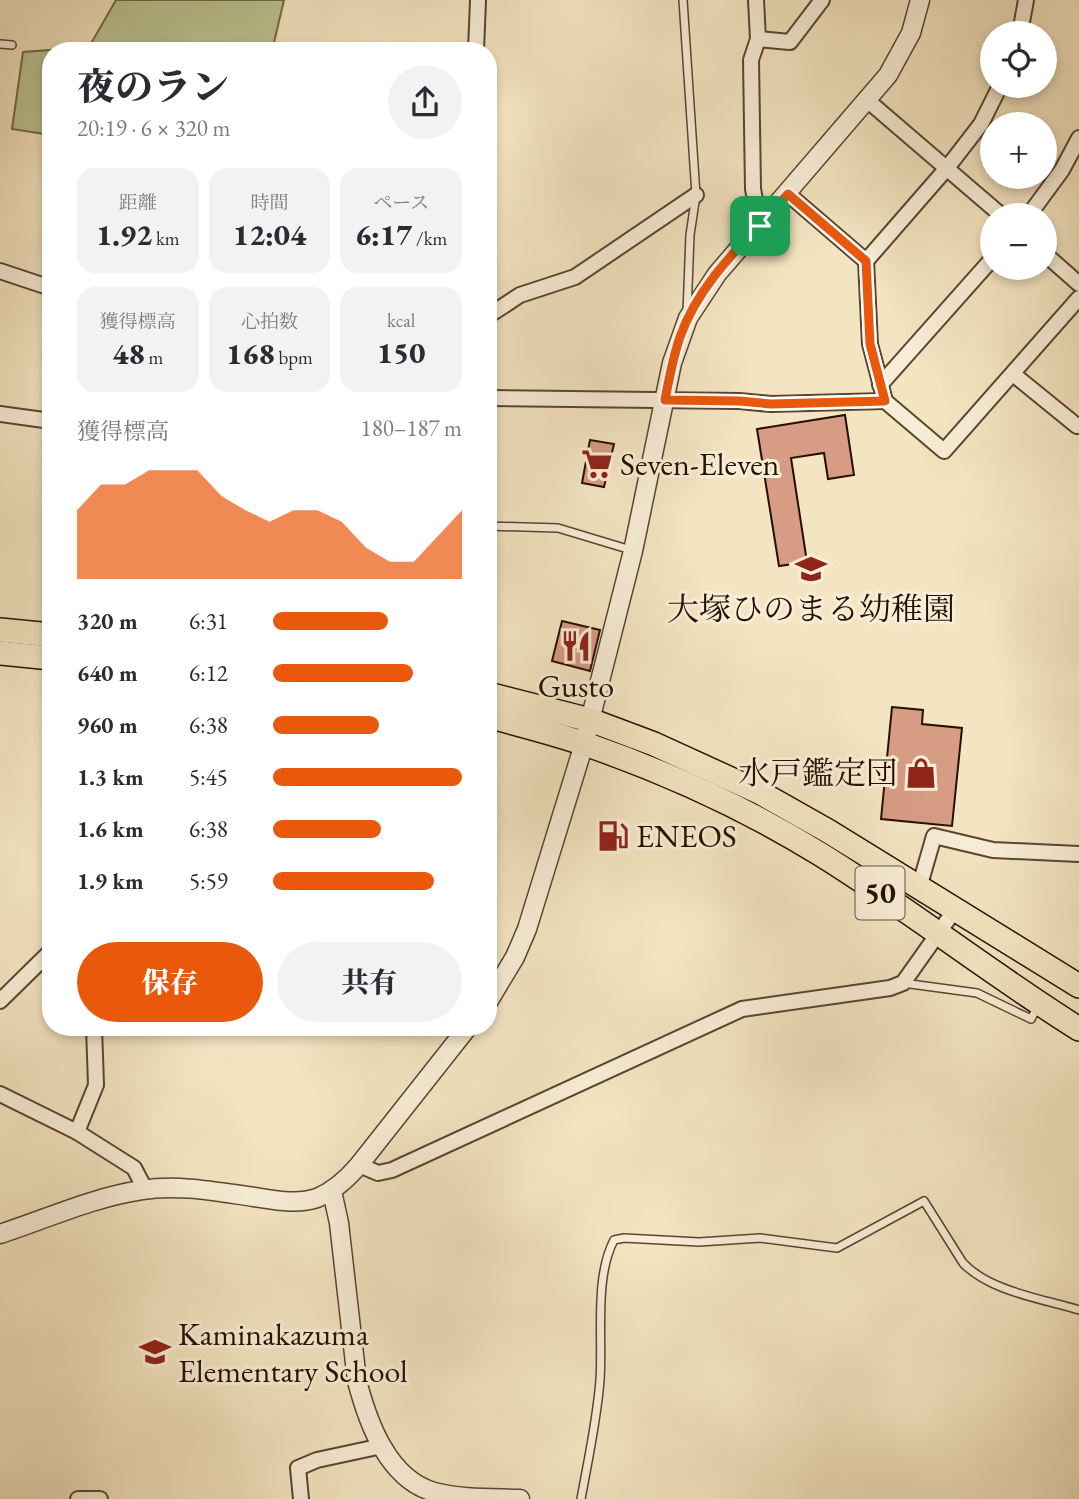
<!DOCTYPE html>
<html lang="ja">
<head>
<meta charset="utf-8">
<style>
	:root { --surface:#fff; --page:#f2f2f3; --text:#2b2b33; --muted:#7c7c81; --accent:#ea580c }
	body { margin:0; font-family:"EB Garamond","Noto Serif JP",serif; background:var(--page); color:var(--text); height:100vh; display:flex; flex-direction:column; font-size:26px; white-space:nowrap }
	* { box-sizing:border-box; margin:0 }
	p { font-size:23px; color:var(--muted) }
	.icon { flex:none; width:38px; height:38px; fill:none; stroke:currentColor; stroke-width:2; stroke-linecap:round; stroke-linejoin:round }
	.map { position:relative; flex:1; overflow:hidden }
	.panel { position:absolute; left:42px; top:42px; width:455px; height:994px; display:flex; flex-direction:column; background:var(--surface); border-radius:28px; box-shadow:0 4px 10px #0003 }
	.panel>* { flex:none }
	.controls { position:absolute; left:980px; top:21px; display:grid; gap:14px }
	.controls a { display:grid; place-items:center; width:77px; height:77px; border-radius:50%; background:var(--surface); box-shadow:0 4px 10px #0003; font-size:35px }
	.pin { position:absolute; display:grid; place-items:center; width:60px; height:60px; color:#fff; margin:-30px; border-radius:14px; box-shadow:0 4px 10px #0006 }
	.round { display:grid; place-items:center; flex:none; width:74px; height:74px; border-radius:37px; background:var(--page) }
	.headline { display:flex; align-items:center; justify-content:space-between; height:119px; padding:0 35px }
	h1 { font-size:38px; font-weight:800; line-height:52px }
	.figures { display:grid; grid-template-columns:repeat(3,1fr); gap:10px; height:119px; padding:7px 35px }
	.figures div { display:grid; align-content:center; border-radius:18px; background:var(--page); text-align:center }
	.figures b { font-size:30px; font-weight:800 }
	.figures small { font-size:19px; font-weight:400 }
	.figures p { font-size:19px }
	.chart { height:196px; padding:14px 35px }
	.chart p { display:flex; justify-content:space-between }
	.chart svg { width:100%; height:126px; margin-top:7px; fill:var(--accent); opacity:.7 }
	.action { display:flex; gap:14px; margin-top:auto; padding:14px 35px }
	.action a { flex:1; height:80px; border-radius:42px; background:var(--accent); color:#fff; font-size:28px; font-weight:800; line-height:80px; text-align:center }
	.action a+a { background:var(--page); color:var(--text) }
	ul { padding:0 35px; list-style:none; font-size:23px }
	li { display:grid; grid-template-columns:112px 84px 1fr; align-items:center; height:52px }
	li i { height:18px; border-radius:9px; background:var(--accent) }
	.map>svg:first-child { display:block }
</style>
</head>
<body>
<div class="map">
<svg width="1079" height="1499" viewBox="0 0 1079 1499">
	<rect width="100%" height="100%" fill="#f4e5c2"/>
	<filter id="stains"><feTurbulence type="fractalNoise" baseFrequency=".00286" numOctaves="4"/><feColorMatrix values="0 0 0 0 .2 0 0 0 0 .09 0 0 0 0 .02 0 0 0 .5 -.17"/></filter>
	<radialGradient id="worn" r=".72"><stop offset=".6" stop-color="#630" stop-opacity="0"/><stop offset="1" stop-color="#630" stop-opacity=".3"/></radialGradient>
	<polygon fill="#bbc593" stroke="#706a4a" stroke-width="2" points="116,0 284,0 272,51 51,51 51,135 12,129 23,52 89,47"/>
	<g fill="#d69c84" stroke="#260f00" stroke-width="2">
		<polygon points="845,415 854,475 828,479 824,453 791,458 807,562 779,566 757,429"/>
		<polygon points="590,440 614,444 604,487 582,483"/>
		<polygon points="562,621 600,630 590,671 552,661"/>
		<polygon points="892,707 923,710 922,724 962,728 952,826 881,819"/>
	</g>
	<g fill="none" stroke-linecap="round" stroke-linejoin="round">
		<defs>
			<g id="service">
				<polyline points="683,0 696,195 690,235 687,313"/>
				<polyline points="0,44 12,45"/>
				<polyline points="488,526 558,528 631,550"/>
				<polyline points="903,983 977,993 1031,1019 1037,1008"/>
				<path d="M581,1499C588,1460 597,1420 600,1380C603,1338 594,1278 614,1240L624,1238L699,1242L760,1238L837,1248L924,1201L963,1263C989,1291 1043,1299 1079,1310"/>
			</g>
			<g id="minor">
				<polyline points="756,0 758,39 751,60 753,189 760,226"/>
				<polyline points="1020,33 1026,0"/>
				<polyline points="758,39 790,42 822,0"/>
				<polyline points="476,51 478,0"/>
				<polyline points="867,100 1001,215"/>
				<polyline points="788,194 866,261 870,344 885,401 944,451 1079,298"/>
				<polyline points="1029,215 1062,170 1079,138"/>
				<polyline points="1045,254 1079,284"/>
				<polyline points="866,261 947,168 981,124 1000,86"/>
				<polyline points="0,271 51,288"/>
				<polyline points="488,316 520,295 575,277 696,195"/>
				<polyline points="1013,374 1077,426 1079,425"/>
				<polyline points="880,385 992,259"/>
				<polyline points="488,398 739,401 771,404 885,401"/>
				<polyline points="0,414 51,421"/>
				<polyline points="919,888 934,836 993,850 1079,854"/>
				<polyline points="0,1001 51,951"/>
				<polyline points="0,1094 77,1132 134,1168 145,1189"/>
				<polyline points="77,1132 96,1085 94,1027"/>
				<polyline points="359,1165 378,1173 392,1170 742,1009 890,988 903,983 954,911"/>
				<polyline points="78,1499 100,1499"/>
				<polyline points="301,1499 298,1468 317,1460 382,1446"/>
			</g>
			<g id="tertiary">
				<polyline points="488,1002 515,957 527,929 584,744 633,551 672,363 688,318 717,274 888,75 911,33 920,0"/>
				<path d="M332,1191L339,1223L357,1381C368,1423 388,1479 434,1492C461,1499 492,1498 520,1499"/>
				<path d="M0,1234C46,1219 94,1197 142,1190C179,1184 218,1192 254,1197C274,1200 297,1205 317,1198C334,1191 347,1179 359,1165L468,1027"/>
			</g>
			<g id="trunk">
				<polyline points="0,630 51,635"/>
				<polyline points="0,653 51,658"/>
				<polyline points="488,694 590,720 654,744 759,792 828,831 1079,986"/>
				<path d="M488,716C520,725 553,733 585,744C666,772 747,809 820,854C909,909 991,974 1079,1029"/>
			</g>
		</defs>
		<use href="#service" stroke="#5a4430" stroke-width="10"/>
		<use href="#minor" stroke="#5a4430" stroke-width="18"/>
		<use href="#tertiary" stroke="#5a4430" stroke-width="21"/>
		<use href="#trunk" stroke="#260f00" stroke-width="26"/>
		<use href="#service" stroke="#f8eed7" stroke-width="7"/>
		<use href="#minor" stroke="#f8eed7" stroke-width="14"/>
		<use href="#tertiary" stroke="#f8eed7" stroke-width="18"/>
		<use href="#trunk" stroke="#f4e5c2" stroke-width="23"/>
	</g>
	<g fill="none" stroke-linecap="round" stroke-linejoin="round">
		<defs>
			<path id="route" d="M788,194L866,261L870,344L885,401L771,404L739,401L665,400C669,379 673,357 680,337C700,280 749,238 788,194Z"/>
		</defs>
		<use href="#route" stroke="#fff" stroke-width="14"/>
		<use href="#route" stroke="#ea580c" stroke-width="9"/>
	</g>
	<defs>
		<symbol id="supermarket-bare" viewBox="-9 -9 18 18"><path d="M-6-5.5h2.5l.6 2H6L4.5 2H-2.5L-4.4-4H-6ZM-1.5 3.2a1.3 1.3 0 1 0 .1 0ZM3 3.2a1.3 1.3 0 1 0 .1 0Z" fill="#8f2418" stroke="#f8eed7" stroke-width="2.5" paint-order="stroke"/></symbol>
		<symbol id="school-bare" viewBox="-9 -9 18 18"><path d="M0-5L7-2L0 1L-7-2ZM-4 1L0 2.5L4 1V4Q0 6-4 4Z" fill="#8f2418" stroke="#f8eed7" stroke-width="2.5" paint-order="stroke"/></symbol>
		<symbol id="restaurant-bare" viewBox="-9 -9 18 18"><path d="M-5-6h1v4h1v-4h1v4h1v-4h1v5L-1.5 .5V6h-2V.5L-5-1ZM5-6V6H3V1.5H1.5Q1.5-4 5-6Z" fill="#8f2418" stroke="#f8eed7" stroke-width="2.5" paint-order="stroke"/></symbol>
		<symbol id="shop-bare" viewBox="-9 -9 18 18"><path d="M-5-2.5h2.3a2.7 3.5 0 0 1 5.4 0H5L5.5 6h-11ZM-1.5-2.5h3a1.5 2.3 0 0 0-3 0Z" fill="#8f2418" stroke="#f8eed7" stroke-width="2.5" paint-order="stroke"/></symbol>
		<symbol id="fuel-bare" viewBox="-9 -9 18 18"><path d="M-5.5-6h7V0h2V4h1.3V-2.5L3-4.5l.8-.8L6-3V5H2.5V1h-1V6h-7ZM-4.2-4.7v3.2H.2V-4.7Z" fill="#8f2418" stroke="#f8eed7" stroke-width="2.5" paint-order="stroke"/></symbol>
	</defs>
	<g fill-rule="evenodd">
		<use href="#supermarket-bare" x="575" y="442" width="44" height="44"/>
		<use href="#school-bare" x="789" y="547" width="44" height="44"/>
		<use href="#restaurant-bare" x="554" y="624" width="44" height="44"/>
		<use href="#shop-bare" x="899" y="751" width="44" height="44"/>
		<use href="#fuel-bare" x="591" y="814" width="44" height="44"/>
		<use href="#school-bare" x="133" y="1330" width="44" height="44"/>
	</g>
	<g text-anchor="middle" stroke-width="6" stroke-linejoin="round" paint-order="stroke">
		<rect fill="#f8eed7" stroke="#655240" stroke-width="2" x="855.5" y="866.5" width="49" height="53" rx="5"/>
		<g font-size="30" font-weight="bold" fill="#260f00">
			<text x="880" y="903">50</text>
		</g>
		<g font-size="32" fill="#260f00" stroke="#f8eed7" text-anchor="start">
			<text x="620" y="475">Seven-Eleven</text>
			<text x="811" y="620" text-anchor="middle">大塚ひのまる幼稚園</text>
			<text x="576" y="697" text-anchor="middle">Gusto</text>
			<text x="898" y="784" text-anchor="end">水戸鑑定団</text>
			<text x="636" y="847">ENEOS</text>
			<text x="178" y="1345">Kaminakazuma<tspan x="178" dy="37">Elementary School</tspan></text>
		</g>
	</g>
	<rect width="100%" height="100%" filter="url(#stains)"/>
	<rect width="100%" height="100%" fill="url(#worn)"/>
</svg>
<div class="controls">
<a><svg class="icon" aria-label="locate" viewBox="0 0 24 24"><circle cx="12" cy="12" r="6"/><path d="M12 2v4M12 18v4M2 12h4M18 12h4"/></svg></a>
<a>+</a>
<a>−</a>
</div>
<div class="pin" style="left:760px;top:226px;background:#1e9e55"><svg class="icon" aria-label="arrive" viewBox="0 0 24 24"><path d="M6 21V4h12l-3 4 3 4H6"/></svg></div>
<section class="panel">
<div class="headline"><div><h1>夜のラン</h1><p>20:19 · 6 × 320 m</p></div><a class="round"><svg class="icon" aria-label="share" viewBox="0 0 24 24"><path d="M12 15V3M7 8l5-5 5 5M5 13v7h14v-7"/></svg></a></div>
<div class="figures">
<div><p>距離</p><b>1.92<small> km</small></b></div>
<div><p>時間</p><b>12:04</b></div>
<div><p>ペース</p><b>6:17<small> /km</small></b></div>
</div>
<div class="figures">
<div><p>獲得標高</p><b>48<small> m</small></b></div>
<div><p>心拍数</p><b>168<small> bpm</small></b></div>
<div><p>kcal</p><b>150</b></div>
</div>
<div class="chart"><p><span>獲得標高</span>180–187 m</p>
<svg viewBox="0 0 160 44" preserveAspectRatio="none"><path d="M0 44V20L10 11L20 11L30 6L40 6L50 6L60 15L70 20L80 24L90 20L100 20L110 24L120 33L130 38L140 38L150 29L160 20V44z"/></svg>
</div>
<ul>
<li><b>320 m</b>6:31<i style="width:61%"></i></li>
<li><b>640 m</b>6:12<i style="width:74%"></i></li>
<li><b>960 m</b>6:38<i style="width:56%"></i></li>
<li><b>1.3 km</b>5:45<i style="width:100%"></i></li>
<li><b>1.6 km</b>6:38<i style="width:57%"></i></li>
<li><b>1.9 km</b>5:59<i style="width:85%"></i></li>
</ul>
<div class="action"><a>保存</a><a>共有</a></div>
</section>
</div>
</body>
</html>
